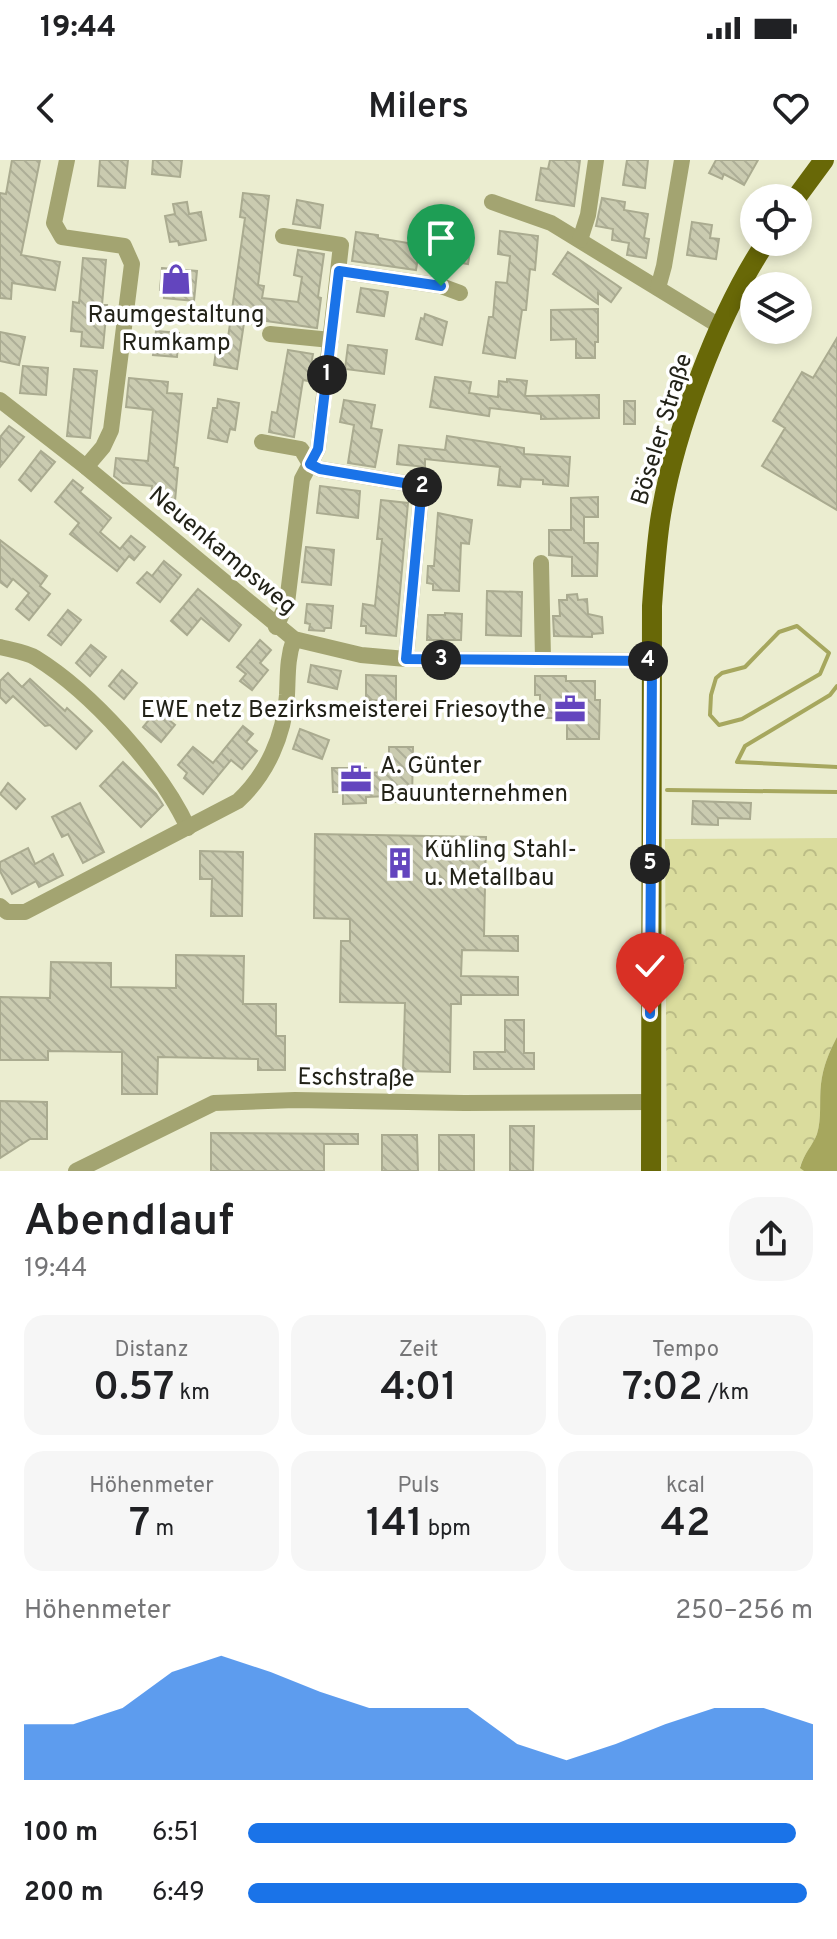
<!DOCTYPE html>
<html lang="de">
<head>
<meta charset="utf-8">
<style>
	:root { --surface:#fff; --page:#f6f6f6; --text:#202124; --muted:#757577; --accent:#1a73e8 }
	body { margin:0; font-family:Overpass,sans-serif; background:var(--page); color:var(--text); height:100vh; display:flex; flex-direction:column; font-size:30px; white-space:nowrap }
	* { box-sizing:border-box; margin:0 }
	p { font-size:26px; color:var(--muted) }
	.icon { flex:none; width:44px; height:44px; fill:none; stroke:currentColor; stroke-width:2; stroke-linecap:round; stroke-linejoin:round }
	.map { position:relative; height:1011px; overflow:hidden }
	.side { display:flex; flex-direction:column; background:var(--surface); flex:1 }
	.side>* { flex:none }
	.controls { position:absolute; left:740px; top:24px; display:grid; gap:16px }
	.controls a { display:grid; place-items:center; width:72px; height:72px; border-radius:50%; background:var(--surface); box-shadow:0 4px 12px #0003; font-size:40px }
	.pin { position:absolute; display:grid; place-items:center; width:68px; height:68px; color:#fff; margin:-82px -34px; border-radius:50% 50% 50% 0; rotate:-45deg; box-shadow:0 0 8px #0007 }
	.pin .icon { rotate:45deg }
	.km { position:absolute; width:40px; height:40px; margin:-20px; border-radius:50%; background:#222; color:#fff; font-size:22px; line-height:40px; text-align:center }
	.round { display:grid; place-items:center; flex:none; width:84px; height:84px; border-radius:32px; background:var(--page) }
	.head { display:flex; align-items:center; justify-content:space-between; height:136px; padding:0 24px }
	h1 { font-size:44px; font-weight:600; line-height:60px }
	.figures { display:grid; grid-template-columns:repeat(3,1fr); gap:12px; height:136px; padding:8px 24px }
	.figures div { display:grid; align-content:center; border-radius:20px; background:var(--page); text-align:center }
	.figures b { font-size:40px; font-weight:600 }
	.figures small { font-size:22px; font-weight:400 }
	.figures p { font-size:22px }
	.chart { height:224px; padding:16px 24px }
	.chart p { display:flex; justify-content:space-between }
	.chart svg { width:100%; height:144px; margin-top:8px; fill:var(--accent); opacity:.7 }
	ul { padding:0 24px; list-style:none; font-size:26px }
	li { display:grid; grid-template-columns:128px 96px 1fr; align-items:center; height:60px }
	li i { height:20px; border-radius:10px; background:var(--accent) }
	.status { display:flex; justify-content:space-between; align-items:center; height:56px; padding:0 40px; background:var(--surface); direction:ltr }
	.status svg { height:22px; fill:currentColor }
	header { display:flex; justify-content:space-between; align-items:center; height:104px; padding:0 24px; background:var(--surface); font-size:36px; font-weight:600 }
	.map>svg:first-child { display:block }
</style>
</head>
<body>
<div class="status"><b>19:44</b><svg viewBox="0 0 49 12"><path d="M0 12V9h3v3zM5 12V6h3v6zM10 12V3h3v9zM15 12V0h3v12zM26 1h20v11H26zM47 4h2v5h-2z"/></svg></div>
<header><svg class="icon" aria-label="back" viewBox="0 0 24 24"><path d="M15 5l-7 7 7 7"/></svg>Milers<svg class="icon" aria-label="heart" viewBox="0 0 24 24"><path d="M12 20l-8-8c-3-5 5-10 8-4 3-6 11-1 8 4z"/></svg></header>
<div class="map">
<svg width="837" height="1011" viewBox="0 0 837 1011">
	<defs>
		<pattern id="forest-crowns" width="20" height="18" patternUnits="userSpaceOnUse" patternTransform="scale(2)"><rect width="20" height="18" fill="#dadc9d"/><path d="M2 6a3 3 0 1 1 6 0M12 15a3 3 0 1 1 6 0" fill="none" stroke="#bbbc86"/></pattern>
		<pattern id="building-back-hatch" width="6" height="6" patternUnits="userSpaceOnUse" patternTransform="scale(2)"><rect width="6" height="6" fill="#cacbb0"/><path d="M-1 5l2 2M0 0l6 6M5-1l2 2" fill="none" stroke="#adae97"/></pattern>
	</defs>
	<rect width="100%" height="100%" fill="#ebedd0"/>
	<path fill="url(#forest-crowns)" d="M837,678V877C829,892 823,907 821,924C819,941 822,958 817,974C813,985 804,994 800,1007L804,1011H667L665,679Z"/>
	<path fill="#a6a75e" d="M837,877V1011H804L800,1008C804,993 813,985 817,974C822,958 819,941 821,924C823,907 829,892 837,877Z"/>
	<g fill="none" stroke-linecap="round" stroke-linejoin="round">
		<g stroke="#a6a75e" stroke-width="4">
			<polygon points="797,466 829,493 820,514 742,559 719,565 710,555 711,535 716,518 722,513 745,507 779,472"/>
			<polyline points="837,526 830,535 745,586 737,602 837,607"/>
			<polyline points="667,630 837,632"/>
		</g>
	</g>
	<g fill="url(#building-back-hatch)" stroke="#aaab90" stroke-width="2">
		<polygon points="12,0 40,0 21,95 60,102 55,130 12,123 11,139 0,138 0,33 6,34"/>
		<polygon points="100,0 128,0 125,28 98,26"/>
		<polygon points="153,0 182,0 180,17 152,14"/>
		<polygon points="550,0 580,0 574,46 536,40 541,8 548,9"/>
		<polygon points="627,0 648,0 645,28 623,25"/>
		<polygon points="716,0 758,0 744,25 724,14 722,19 709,13"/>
		<polygon points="243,33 269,36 258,125 264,126 262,138 298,142 302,117 294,115 298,90 324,94 318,137 321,138 317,168 259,160 258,165 244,163 237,209 214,205 218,177 228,178 245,58 240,57"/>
		<polygon points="602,38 625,42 624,50 648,54 644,78 649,79 646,98 627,95 629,83 612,80 613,69 596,66"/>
		<polygon points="297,40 323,45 320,68 293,64"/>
		<polygon points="187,42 189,54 201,52 206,80 179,85 178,81 170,82 165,56 175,54 173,44"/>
		<polygon points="692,62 712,65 710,78 719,79 716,99 687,95"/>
		<polygon points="500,71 538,76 535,110 530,109 526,150 522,150 515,198 483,193 489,157 493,157 496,122 507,123 510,96 498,94"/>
		<polygon points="356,72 378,75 378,78 420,85 416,110 352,101"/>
		<polygon points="453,76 472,79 468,104 449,101"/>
		<polygon points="568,92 621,128 611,142 598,133 598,144 553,114"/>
		<polygon points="83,98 106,100 102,145 107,145 103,188 81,186 82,172 71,171 73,142 79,143"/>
		<polygon points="162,108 197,111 194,141 164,138 164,131 160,130"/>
		<polygon points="361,128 388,132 384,156 357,152"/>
		<polygon points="598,149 598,182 595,182 595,198 576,198 576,179 551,180 551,150"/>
		<polygon points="425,154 447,162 442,185 416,179 421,158 424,159"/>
		<polygon points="156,171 179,173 177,197 153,195"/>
		<polygon points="0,172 25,177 19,205 0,201"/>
		<polygon points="837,178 837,350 762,306 785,268 773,261 789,234 802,212 813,218"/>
		<polygon points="348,185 387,190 384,214 345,209"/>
		<polygon points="288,190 313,194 308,221 303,220 294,277 269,272 272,252 277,253"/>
		<polygon points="23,206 48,208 46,235 20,233"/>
		<polygon points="74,209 97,211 90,278 67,276"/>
		<polygon points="435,217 471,222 469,233 498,237 499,221 507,222 507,219 527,221 525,236 599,235 599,258 541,259 541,254 490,248 489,256 430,247"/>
		<polygon points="129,218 168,222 167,233 182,234 174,307 178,308 175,341 151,339 152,326 123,323 114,316 116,298 148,301 153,250 126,247"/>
		<polygon points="218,239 239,243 235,270 230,269 227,282 208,278 213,248 217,248"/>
		<polygon points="344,240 375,245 371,268 382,270 375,307 348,303 354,265 340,262"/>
		<rect x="624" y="241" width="11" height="23"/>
		<polygon points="9,266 24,277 0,307 0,277"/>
		<polygon points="447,276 524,288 524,294 570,297 568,326 543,324 543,320 521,319 520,327 498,325 500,307 425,299 425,307 397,304 399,285 445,290"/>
		<polygon points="41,291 55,302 31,331 19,320"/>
		<polygon points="73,320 83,328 80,332 111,358 100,372 120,389 131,376 145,387 134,400 129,396 117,411 70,374 79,363 55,342"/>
		<polygon points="320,326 360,331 358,358 317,353"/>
		<polygon points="598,337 598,357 584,357 584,383 598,383 597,416 572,416 572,397 549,395 549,370 571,370 571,338"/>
		<polygon points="381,340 408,343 396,476 366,473 366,466 361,466 363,444 375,446 382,379 377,379"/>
		<polygon points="438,353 472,360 469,384 461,383 459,431 433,430 433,424 427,423 428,406 434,406"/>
		<polygon points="0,380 47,416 40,426 50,434 29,460 16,449 29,433 13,419 7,427 0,422"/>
		<polygon points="306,387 334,390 331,425 302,422"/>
		<polygon points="164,401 181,415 160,442 137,423 147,412 152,416"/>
		<polygon points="198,429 241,465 229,481 201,458 187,475 171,461"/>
		<polygon points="487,431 522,432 521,476 486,475"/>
		<polygon points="577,434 578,440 587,439 588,454 602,457 603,473 592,474 592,477 554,476 553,456 560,456 559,440 567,440 567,435"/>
		<polygon points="307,444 333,446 331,468 325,468 324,471 309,470 310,464 305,463"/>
		<polygon points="68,450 81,460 61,485 48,475"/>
		<polygon points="445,453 462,454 461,480 427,480 428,455 445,455"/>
		<polygon points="260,480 271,490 260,503 268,510 252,530 240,521 246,514 237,507"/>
		<polygon points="91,485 106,497 90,516 76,503"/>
		<polygon points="311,505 341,511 337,529 308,522"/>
		<polygon points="122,510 137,523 124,539 109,526"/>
		<polygon points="8,513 22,527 30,519 65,551 67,548 92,571 76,589 50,565 45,566 13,536 6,543 0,537 0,521"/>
		<polygon points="366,515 396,516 396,541 366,540"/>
		<polygon points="535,516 566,516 566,521 595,521 595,540 600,540 599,579 567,579 567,558 540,558 540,535 535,535"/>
		<polygon points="157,550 175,565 161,582 143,567"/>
		<polygon points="243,566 253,574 246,582 257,591 242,609 231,600 203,634 184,618 187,613 178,605 193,587 213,603"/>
		<polygon points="300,569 329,580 322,599 293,589"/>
		<polygon points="389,587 413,587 412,642 389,642 389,636 366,637 366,643 343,644 343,632 333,632 332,608 366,608 366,613 389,612"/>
		<polygon points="123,602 156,634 163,645 141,667 100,626"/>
		<polygon points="8,623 25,639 16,649 0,634"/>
		<polygon points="693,641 751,643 750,659 718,658 718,665 692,664"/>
		<polygon points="80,643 104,692 83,703 68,674 62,677 52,657"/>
		<polygon points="315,674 486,677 484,776 518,776 518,791 462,790 461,816 518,817 518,835 461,835 461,844 451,844 450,912 403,911 405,843 340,842 341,781 350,781 350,759 314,758"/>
		<polygon points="28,688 35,704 53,694 63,715 39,727 36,721 12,734 0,711 0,702"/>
		<polygon points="200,691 243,692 242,756 211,756 212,719 200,719"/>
		<polygon points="176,795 244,796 243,844 276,844 276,876 285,876 285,910 258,910 258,899 158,897 157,934 122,934 122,892 48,891 48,900 0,900 0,837 50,838 51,802 111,803 111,827 176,828"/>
		<polygon points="505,860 524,860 524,893 534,893 534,909 474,909 474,892 505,892"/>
		<polygon points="0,941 47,942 47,979 30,979 0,998"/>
		<polygon points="510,966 534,966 533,1011 510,1011"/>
		<polygon points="211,973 358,974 358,984 324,984 324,1011 211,1011"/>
		<polygon points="382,975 417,975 418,1011 382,1011"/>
		<rect x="439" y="975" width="35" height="36"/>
	</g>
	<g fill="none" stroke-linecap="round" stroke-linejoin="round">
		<g stroke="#a3a471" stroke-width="16">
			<polyline points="67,0 54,63 62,77 124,86 132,104 111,270 103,287 86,307"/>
			<polyline points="492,42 551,63 721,167"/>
			<polyline points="580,80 588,55 596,0"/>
			<polyline points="339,111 441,126 460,133"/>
			<polyline points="658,128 664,106 682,0"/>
			<polyline points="270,174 331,180"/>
			<polyline points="0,240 86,307 294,479 361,495 406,499 652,501"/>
			<polyline points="262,282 301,289 310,304 320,309 422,326 406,499"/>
			<polyline points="541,403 543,499"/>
			<polyline points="276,467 287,443 302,319 318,289 341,85 283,76"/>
			<path d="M0,487C11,490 26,492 36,498C91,532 161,609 188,668"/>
			<path d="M0,746L7,752H25L238,641C267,614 284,576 287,535C288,515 287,498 294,479"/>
			<polyline points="76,1011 214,943 295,940 464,943 650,942"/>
		</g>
		<g stroke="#686807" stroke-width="20">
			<polyline points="796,38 824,0"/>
			<path d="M651,1011L652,446C654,418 656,389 660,361C673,275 718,154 766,82"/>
		</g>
	</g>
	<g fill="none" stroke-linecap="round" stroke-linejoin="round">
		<defs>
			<polyline id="route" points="441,126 339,111 318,289 310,304 320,309 422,326 406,499 652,501 650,854"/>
		</defs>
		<use href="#route" stroke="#fff" stroke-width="16"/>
		<use href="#route" stroke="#1a73e8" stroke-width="10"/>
	</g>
	<defs>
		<symbol id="shop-bare" viewBox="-9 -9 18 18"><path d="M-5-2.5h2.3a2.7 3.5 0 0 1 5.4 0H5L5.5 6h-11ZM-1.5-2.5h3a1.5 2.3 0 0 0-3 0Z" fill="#6345be" stroke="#fff" stroke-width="2.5" paint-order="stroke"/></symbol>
		<symbol id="office-bare" viewBox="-9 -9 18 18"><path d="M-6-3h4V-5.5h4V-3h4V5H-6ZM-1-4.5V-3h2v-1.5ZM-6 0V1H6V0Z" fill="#6345be" stroke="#fff" stroke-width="2.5" paint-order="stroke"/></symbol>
		<symbol id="building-bare" viewBox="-9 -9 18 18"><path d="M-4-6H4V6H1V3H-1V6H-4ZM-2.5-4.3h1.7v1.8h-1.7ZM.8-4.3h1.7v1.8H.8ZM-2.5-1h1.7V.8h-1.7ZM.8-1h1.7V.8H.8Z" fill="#6345be" stroke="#fff" stroke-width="2.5" paint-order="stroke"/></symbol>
	</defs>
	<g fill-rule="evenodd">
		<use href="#shop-bare" x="154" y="97" width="44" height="44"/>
		<use href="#office-bare" x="548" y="527" width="44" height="44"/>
		<use href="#office-bare" x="334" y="597" width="44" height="44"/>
		<use href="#building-bare" x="378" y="681" width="44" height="44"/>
	</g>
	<g text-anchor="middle" stroke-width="7" stroke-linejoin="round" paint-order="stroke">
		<g font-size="24" fill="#222218" stroke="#fff" text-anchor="start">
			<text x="176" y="162" text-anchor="middle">Raumgestaltung<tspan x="176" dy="28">Rumkamp</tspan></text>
			<text x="546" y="557" text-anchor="end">EWE netz Bezirksmeisterei Friesoythe</text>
			<text x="380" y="613">A. Günter<tspan x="380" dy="28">Bauunternehmen</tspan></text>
			<text x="424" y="697">Kühling Stahl-<tspan x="424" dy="28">u. Metallbau</tspan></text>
		</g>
		<g font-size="24" fill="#222218" stroke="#fff">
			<text transform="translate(661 269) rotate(-73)" y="8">Böseler Straße</text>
			<text transform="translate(223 390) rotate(40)" y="8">Neuenkampsweg</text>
			<text transform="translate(356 917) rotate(1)" y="8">Eschstraße</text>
		</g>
	</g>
</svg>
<div class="controls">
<a><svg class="icon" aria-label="locate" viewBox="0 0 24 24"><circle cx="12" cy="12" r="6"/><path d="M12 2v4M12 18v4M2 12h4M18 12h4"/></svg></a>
<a><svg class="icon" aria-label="layers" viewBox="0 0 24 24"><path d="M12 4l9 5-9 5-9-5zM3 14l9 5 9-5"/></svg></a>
</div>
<div class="pin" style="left:441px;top:126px;background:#1e9e55"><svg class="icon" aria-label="arrive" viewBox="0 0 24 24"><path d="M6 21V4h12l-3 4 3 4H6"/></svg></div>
<div class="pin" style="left:650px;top:854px;background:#d93025"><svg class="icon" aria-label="check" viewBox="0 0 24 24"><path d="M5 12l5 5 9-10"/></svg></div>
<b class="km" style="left:327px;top:215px">1</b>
<b class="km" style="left:422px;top:327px">2</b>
<b class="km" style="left:441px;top:500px">3</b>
<b class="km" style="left:648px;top:501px">4</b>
<b class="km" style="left:650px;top:704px">5</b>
</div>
<section class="side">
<div class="head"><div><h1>Abendlauf</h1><p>19:44</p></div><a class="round"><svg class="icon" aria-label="share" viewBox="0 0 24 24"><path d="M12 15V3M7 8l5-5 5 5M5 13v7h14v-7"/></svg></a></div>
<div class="figures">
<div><p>Distanz</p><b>0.57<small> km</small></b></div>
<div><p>Zeit</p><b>4:01</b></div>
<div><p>Tempo</p><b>7:02<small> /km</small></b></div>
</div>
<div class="figures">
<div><p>Höhenmeter</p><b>7<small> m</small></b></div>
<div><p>Puls</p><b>141<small> bpm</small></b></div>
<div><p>kcal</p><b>42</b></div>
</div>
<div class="chart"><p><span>Höhenmeter</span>250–256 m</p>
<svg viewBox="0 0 160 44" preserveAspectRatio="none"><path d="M0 44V27L10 27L20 22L30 11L40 6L50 11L60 17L70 22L80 22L90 22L100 33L110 38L120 33L130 27L140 22L150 22L160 27V44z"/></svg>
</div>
<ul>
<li><b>100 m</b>6:51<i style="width:97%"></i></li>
<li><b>200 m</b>6:49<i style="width:99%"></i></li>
</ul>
</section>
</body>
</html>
